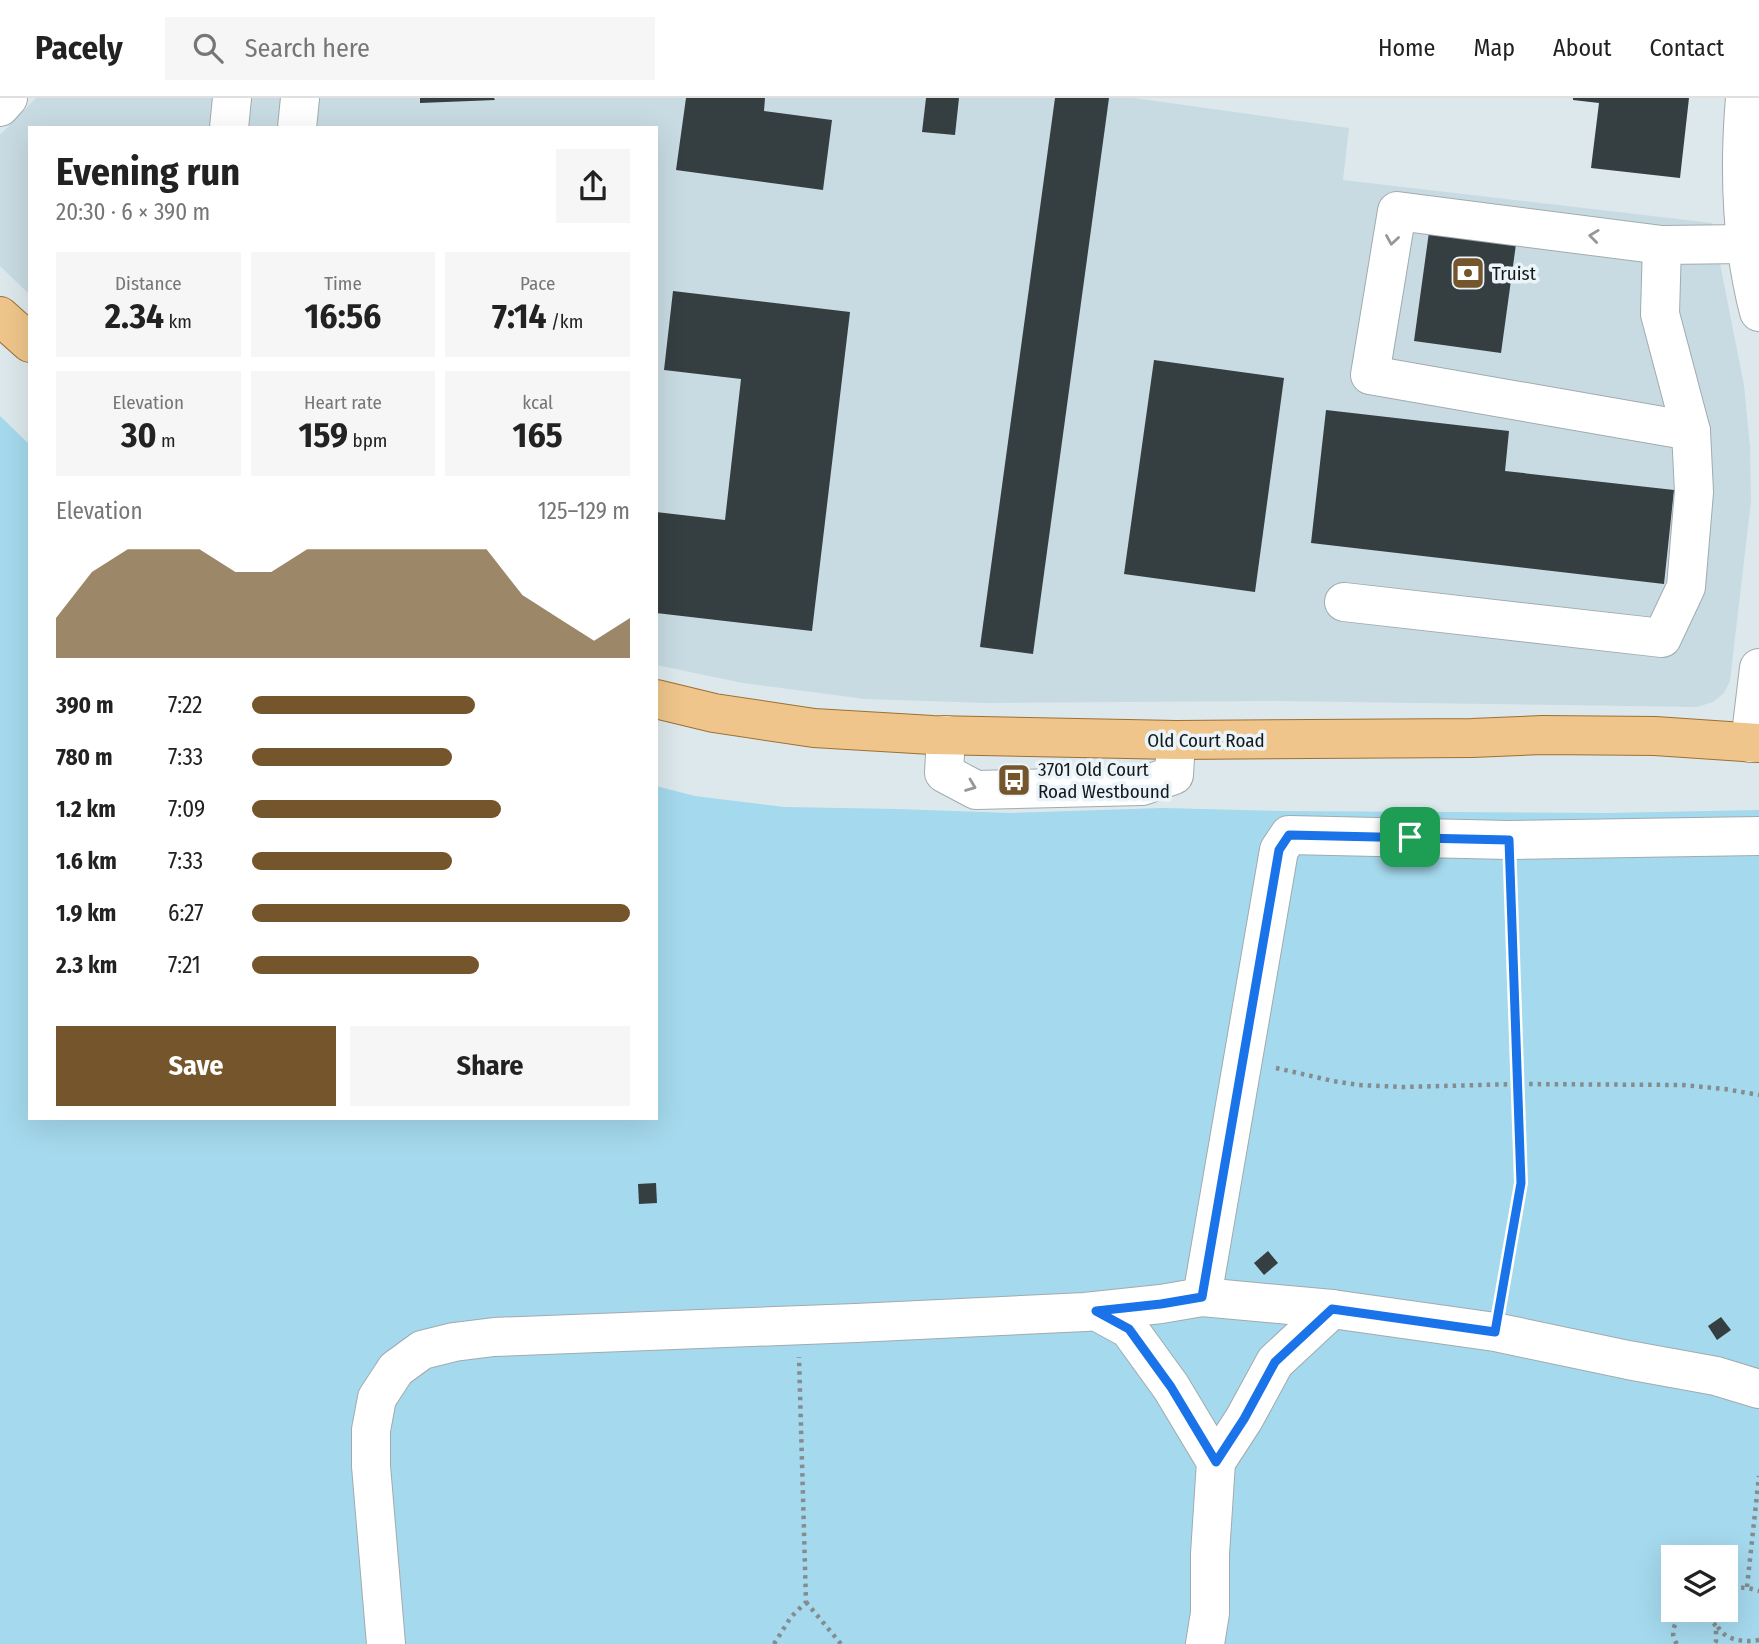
<!DOCTYPE html>
<html lang="en">
<head>
<meta charset="utf-8">
<style>
	:root { --surface:#fff; --page:#f6f6f6; --text:#222; --muted:#767676; --line:#e0e0e0; --accent:#75552b }
	body { margin:0; font-family:"Fira Sans Condensed",sans-serif; background:var(--page); color:var(--text); height:100vh; display:flex; flex-direction:column; font-size:26px; white-space:nowrap }
	* { box-sizing:border-box; margin:0 }
	p { font-size:23px; color:var(--muted) }
	.icon { flex:none; width:38px; height:38px; fill:none; stroke:currentColor; stroke-width:2; stroke-linecap:round; stroke-linejoin:round }
	.map { position:relative; flex:1; overflow:hidden }
	.side { position:absolute; left:28px; top:28px; width:630px; height:994px; display:flex; flex-direction:column; background:var(--surface); border-radius:0px; box-shadow:0 7px 28px #0002 }
	.side>* { flex:none }
	.tools { position:absolute; left:1661px; top:1447px; display:grid; gap:14px }
	.tools a { display:grid; place-items:center; width:77px; height:77px; border-radius:0px; background:var(--surface); box-shadow:0 7px 28px #0002; font-size:35px }
	.pin { position:absolute; display:grid; place-items:center; width:60px; height:60px; color:#fff; margin:-30px; border-radius:14px; box-shadow:0 4px 10px #0006 }
	.round { display:grid; place-items:center; flex:none; width:74px; height:74px; border-radius:0px; background:var(--page) }
	.overview { display:flex; align-items:center; justify-content:space-between; height:119px; padding:0 28px }
	h1 { font-size:38px; font-weight:700; line-height:52px }
	.stats { display:grid; grid-template-columns:repeat(3,1fr); gap:10px; height:119px; padding:7px 28px }
	.stats div { display:grid; align-content:center; border-radius:0px; background:var(--page); text-align:center }
	.stats b { font-size:35px; font-weight:700 }
	.stats small { font-size:19px; font-weight:400 }
	.stats p { font-size:19px }
	.chart { height:196px; padding:14px 28px }
	.chart p { display:flex; justify-content:space-between }
	.chart svg { width:100%; height:126px; margin-top:7px; fill:var(--accent); opacity:.7 }
	.cta { display:flex; gap:14px; margin-top:auto; padding:14px 28px }
	.cta a { flex:1; height:80px; border-radius:0px; background:var(--accent); color:#fff; font-size:28px; font-weight:700; line-height:80px; text-align:center }
	.cta a+a { background:var(--page); color:var(--text) }
	ul { padding:0 28px; list-style:none; font-size:23px }
	li { display:grid; grid-template-columns:112px 84px 1fr; align-items:center; height:52px }
	li i { height:18px; border-radius:9px; background:var(--accent) }
	header { display:flex; align-items:center; gap:42px; box-sizing:border-box; height:98px; padding:0 35px; background:var(--surface); border-bottom:2px solid var(--line) }
	header strong { font-size:33px }
	nav { display:flex; gap:38px; margin-inline-start:auto; font-size:24px }
	.search { width:490px; height:63px; background:var(--page); display:flex; align-items:center; gap:18px; box-sizing:border-box; padding:0 24px; border-radius:0px; color:var(--muted); font-size:26px }
	.map>svg:first-child { display:block }
</style>
</head>
<body>
<header>
<strong>Pacely</strong>
<div class="search"><svg class="icon" aria-label="search" viewBox="0 0 24 24"><circle cx="10" cy="10" r="6"/><path d="M15 15l6 6"/></svg>Search here</div>
<nav><a>Home</a><a>Map</a><a>About</a><a>Contact</a></nav>
</header>
<div class="map">
<svg width="1759" height="1546" viewBox="0 0 1759 1546">
	<rect width="100%" height="100%" fill="#dde8ec"/>
	<polygon fill="#c8dbe2" points="36,0 1134,0 1349,30 1343,82 1712,125 1744,287 1750,348 1751,403 1730,583 1724,595 1713,604 1697,609 1276,603 986,605 865,601 743,585 656,567 656,30 30,30 30,197 0,168 0,37"/>
	<path fill="#a5d9ed" fill-rule="evenodd" d="M0,318L30,347V1020H656V688L695,698L784,709L897,711L1011,715L1162,710L1284,713L1608,715L1759,712V1546H0ZM1673,1460H1726V1512H1673Z"/>
	<g fill="#353e41">
		<polygon points="420,0 494,0 495,2 420,5"/>
		<polygon points="686,0 765,0 764,13 832,22 823,92 676,72"/>
		<polygon points="926,0 959,0 955,37 922,34"/>
		<polygon points="1055,0 1109,0 1033,556 980,549"/>
		<polygon points="1573,0 1689,0 1680,80 1591,70 1599,5 1573,2"/>
		<polygon points="1429,134 1516,146 1501,255 1414,243"/>
		<polygon points="673,193 850,214 812,533 656,515 656,414 725,422 741,281 664,272"/>
		<polygon points="1154,262 1284,280 1255,494 1124,476"/>
		<polygon points="1326,312 1509,333 1505,373 1674,392 1664,486 1311,445"/>
		<polygon points="656,1085 657,1105 639,1106 638,1086"/>
		<polygon points="1268,1153 1278,1165 1264,1177 1254,1165"/>
		<polygon points="1721,1219 1731,1232 1717,1242 1708,1228"/>
	</g>
	<g fill="none" stroke-linecap="round" stroke-linejoin="round">
		<defs>
			<g id="minor">
				<path d="M1745,0C1739,71 1741,145 1759,214"/>
				<polyline points="0,9 8,0"/>
				<polyline points="229,30 232,0"/>
				<polyline points="297,30 300,0"/>
				<polyline points="1691,333 1370,277 1397,113 1662,147 1748,146"/>
				<polyline points="1344,504 1662,540 1686,489 1694,394 1691,333 1660,216 1662,147"/>
				<polyline points="946,637 944,675 976,692 1142,688 1174,677 1176,642"/>
				<polyline points="1750,645 1759,570"/>
				<polyline points="1202,1199 1279,752 1289,737 1509,742 1759,738"/>
				<polyline points="1096,1213 1129,1231 1171,1289 1216,1364 1210,1456 1210,1515 1205,1546"/>
				<polyline points="1216,1364 1244,1321 1275,1264 1332,1211"/>
				<polyline points="386,1546 371,1368 371,1332 377,1300 396,1271 422,1252 454,1244 494,1239 856,1225 1085,1214 1161,1206 1202,1199 1332,1211 1495,1234 1628,1262 1716,1278 1759,1291"/>
			</g>
			<g id="major">
				<polyline points="0,218 30,245"/>
				<polyline points="656,601 714,615 814,630 932,637 1176,642 1472,640 1543,637 1655,638 1759,645"/>
			</g>
		</defs>
		<use href="#minor" stroke="#a1abaf" stroke-width="40"/>
		<use href="#major" stroke="#9d7032" stroke-width="40"/>
		<g stroke="#848c8f" stroke-width="4.5" stroke-dasharray="3.5 5" stroke-linecap="butt">
			<polyline points="1276,970 1333,983 1359,987 1404,989 1518,986 1682,987 1725,991 1759,997"/>
			<polyline points="1501,1202 1521,1085 1510,775"/>
			<polyline points="1747,1489 1759,1378"/>
			<path d="M1726,1497C1737,1487 1746,1489 1759,1493"/>
			<polyline points="806,1504 841,1546"/>
			<path d="M1716,1512C1712,1538 1736,1546 1759,1542"/>
			<polyline points="774,1546 791,1519 806,1504 799,1259"/>
			<path d="M1677,1546C1664,1529 1686,1507 1705,1516C1709,1518 1713,1525 1716,1528V1543L1714,1546"/>
		</g>
		<use href="#minor" stroke="#fff" stroke-width="38"/>
		<use href="#major" stroke="#efc58b" stroke-width="38"/>
	</g>
	<defs><path id="oneway-chevron" d="M-2-3.5L2.5 0L-2 3.5" fill="none" stroke-width="1.6" stroke-linecap="round" stroke-linejoin="round" transform="scale(1.75)"/></defs>
	<g stroke="#969898">
		<use href="#oneway-chevron" transform="translate(1594 138) rotate(-173)"/>
		<use href="#oneway-chevron" transform="translate(1392 142) rotate(99)"/>
		<use href="#oneway-chevron" transform="translate(971 688) rotate(21)"/>
	</g>
	<g fill="none" stroke-linecap="round" stroke-linejoin="round">
		<defs>
			<polygon id="route" points="1289,737 1509,742 1521,1085 1495,1234 1332,1211 1275,1264 1244,1321 1216,1364 1171,1289 1129,1231 1096,1213 1161,1206 1202,1199 1279,752"/>
		</defs>
		<use href="#route" stroke="#fff" stroke-width="14"/>
		<use href="#route" stroke="#1a73e8" stroke-width="9"/>
	</g>
	<defs>
		<symbol id="bank-square" viewBox="-11 -11 22 22"><rect x="-9" y="-9" width="18" height="18" rx="4" fill="#75552b" stroke="#ebf5f9"/><path d="M-6-4H6V4H-6ZM0-2.3a2.3 2.3 0 1 0 0 4.6a2.3 2.3 0 1 0 0-4.6Z" fill="#fff"/></symbol>
		<symbol id="bus-square" viewBox="-11 -11 22 22"><rect x="-9" y="-9" width="18" height="18" rx="4" fill="#75552b" stroke="#ebf5f9"/><path d="M-5-6H5V4H4V6H2V4H-2V6H-4V4H-5ZM-3.5-4V0h7V-4ZM-3.5 1.2v1.5H-2V1.2ZM2 1.2v1.5H3.5V1.2Z" fill="#fff"/></symbol>
	</defs>
	<g fill-rule="evenodd">
		<use href="#bank-square" x="1449" y="156" width="38" height="38"/>
		<use href="#bus-square" x="995" y="663" width="38" height="38"/>
	</g>
	<g text-anchor="middle" stroke-width="7" stroke-linejoin="round" paint-order="stroke">
		<g font-size="19" fill="#16191b" stroke="#ebf5f9" text-anchor="start">
			<text x="1492" y="182">Truist</text>
			<text x="1038" y="678">3701 Old Court<tspan x="1038" dy="22">Road Westbound</tspan></text>
		</g>
		<g font-size="19" fill="#16191b" stroke="#ebf5f9">
			<text x="1206" y="649">Old Court Road</text>
		</g>
	</g>
</svg>
<div class="tools">
<a><svg class="icon" aria-label="layers" viewBox="0 0 24 24"><path d="M12 4l9 5-9 5-9-5zM3 14l9 5 9-5"/></svg></a>
</div>
<div class="pin" style="left:1410px;top:739px;background:#1e9e55"><svg class="icon" aria-label="arrive" viewBox="0 0 24 24"><path d="M6 21V4h12l-3 4 3 4H6"/></svg></div>
<section class="side">
<div class="overview"><div><h1>Evening run</h1><p>20:30 · 6 × 390 m</p></div><a class="round"><svg class="icon" aria-label="share" viewBox="0 0 24 24"><path d="M12 15V3M7 8l5-5 5 5M5 13v7h14v-7"/></svg></a></div>
<div class="stats">
<div><p>Distance</p><b>2.34<small> km</small></b></div>
<div><p>Time</p><b>16:56</b></div>
<div><p>Pace</p><b>7:14<small> /km</small></b></div>
</div>
<div class="stats">
<div><p>Elevation</p><b>30<small> m</small></b></div>
<div><p>Heart rate</p><b>159<small> bpm</small></b></div>
<div><p>kcal</p><b>165</b></div>
</div>
<div class="chart"><p><span>Elevation</span>125–129 m</p>
<svg viewBox="0 0 160 44" preserveAspectRatio="none"><path d="M0 44V30L10 14L20 6L30 6L40 6L50 14L60 14L70 6L80 6L90 6L100 6L110 6L120 6L130 22L140 30L150 38L160 30V44z"/></svg>
</div>
<ul>
<li><b>390 m</b>7:22<i style="width:59%"></i></li>
<li><b>780 m</b>7:33<i style="width:53%"></i></li>
<li><b>1.2 km</b>7:09<i style="width:66%"></i></li>
<li><b>1.6 km</b>7:33<i style="width:53%"></i></li>
<li><b>1.9 km</b>6:27<i style="width:100%"></i></li>
<li><b>2.3 km</b>7:21<i style="width:60%"></i></li>
</ul>
<div class="cta"><a>Save</a><a>Share</a></div>
</section>
</div>
</body>
</html>
